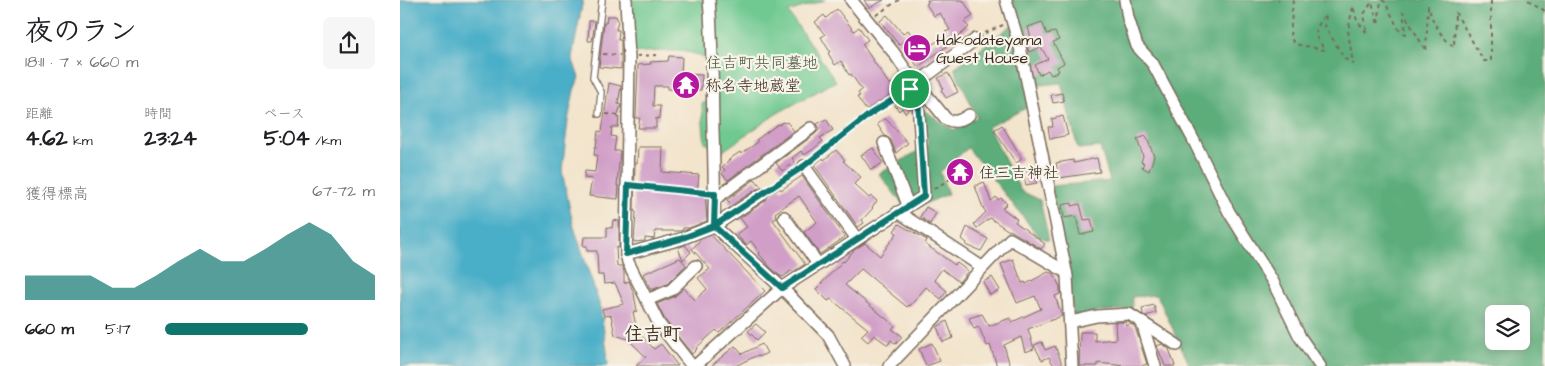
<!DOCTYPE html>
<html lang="ja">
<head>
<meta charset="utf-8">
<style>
	:root { --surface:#fff; --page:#f6f6f6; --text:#202124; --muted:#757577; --accent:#0f766e }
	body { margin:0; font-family:"Architects Daughter","Klee One",sans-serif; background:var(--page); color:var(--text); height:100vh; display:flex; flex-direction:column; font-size:19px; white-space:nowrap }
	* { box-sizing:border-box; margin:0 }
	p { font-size:16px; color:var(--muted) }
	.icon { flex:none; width:28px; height:28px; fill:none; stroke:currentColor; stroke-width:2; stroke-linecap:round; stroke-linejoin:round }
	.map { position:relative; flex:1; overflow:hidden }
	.sheet { display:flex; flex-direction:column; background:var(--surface); width:400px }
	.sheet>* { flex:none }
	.buttons { position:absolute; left:1085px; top:305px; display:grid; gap:10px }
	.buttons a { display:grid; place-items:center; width:45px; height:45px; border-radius:8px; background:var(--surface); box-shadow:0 2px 12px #0003; font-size:25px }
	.pin { position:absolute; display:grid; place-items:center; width:42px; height:42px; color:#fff; margin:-21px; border:2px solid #fff; border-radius:50%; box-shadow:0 1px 5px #0007 }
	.round { display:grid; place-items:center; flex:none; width:52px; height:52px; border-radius:8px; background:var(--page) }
	.summary { display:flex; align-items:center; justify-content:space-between; height:85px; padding:0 25px }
	h1 { font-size:28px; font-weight:800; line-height:38px }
	.stats { display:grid; grid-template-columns:repeat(3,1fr); gap:8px; height:85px; padding:5px 25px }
	.stats div { display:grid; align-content:center }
	.stats b { font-size:21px; font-weight:800 }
	.stats small { font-size:14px; font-weight:400 }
	.stats p { font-size:14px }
	.chart { height:140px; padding:10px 25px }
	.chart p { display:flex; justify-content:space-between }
	.chart svg { width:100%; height:90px; margin-top:5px; fill:var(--accent); opacity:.7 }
	ul { padding:0 25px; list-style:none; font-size:16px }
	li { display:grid; grid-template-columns:80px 60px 1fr; align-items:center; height:38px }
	li i { height:12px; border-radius:6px; background:var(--accent) }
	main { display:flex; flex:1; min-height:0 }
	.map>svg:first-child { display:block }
</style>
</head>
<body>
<main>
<section class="sheet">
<div class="summary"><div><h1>夜のラン</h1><p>18:11 · 7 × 660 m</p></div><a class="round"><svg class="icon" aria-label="share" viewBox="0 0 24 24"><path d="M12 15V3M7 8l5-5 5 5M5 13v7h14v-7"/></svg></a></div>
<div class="stats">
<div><p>距離</p><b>4.62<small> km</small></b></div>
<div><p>時間</p><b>23:24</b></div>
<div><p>ペース</p><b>5:04<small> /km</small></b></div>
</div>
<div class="chart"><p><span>獲得標高</span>67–72 m</p>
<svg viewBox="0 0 160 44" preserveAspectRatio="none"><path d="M0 44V32L10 32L20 32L30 32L40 38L50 38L60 32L70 25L80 19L90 25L100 25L110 19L120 12L130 6L140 12L150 25L160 32V44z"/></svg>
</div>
<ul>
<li><b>660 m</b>5:17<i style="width:68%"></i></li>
</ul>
</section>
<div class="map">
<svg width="1145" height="366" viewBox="0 0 1145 366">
	<rect width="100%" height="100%" fill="#f7f3e8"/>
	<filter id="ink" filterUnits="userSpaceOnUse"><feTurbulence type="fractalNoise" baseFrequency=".02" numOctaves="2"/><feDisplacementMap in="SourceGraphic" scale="10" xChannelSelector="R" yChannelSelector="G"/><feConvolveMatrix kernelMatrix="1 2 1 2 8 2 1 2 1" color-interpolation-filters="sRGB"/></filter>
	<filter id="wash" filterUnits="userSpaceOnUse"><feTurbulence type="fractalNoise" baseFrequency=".0096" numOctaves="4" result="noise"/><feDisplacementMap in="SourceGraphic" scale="20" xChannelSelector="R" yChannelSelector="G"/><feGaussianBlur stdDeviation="1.12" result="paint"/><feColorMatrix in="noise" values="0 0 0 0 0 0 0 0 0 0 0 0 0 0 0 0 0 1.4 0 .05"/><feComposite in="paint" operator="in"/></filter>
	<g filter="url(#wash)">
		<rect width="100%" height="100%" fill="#f3e4cc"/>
		<path fill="#6fc990" stroke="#557a57" d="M229,0H425L388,12L436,81L376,114L320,153L305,142L303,124L302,103L315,102C314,92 315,81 313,71C307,43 252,52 231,53Z"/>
		<path fill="#5bad7a" stroke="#4b6c4c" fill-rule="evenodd" d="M609,0H1145V366H790L757,295L732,297V309L696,312L674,316L651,186L710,181L700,147L678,149L661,83L631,86L632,105L588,127L621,191L640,200L649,240L639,237L568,148L540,172L548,194L508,211L479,174L528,145L522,109L554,130L577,117L554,68L616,22ZM1094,314H1121V341H1094Z"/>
		<polygon fill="#49aec8" stroke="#426c73" points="0,0 183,0 172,57 179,78 174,90 168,121 162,171 173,224 200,306 207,351 208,366 0,366"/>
		<g id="blocks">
			<g fill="#d09ec7">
				<polygon points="464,0 484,0 469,8"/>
				<polygon points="527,0 563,0 573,16 564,22 569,27 551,43 518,67 513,60 515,58 504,41 499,45 480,21 487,15 503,34 508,30 513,37 517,35 526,49 547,34 545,32 550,30 540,13 534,16 526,4 528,3"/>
				<polygon points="437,9 454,31 459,27 468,40 462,44 489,84 491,83 492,85 501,77 506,83 499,89 466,110 457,97 460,96 458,93 462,90 451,74 449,75 441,61 435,65 428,53 430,52 421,37 425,35 415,22 424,15 426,18"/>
				<polygon points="207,16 216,16 218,21 216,30 219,30 218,40 221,40 221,69 199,67 204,23 206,23"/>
				<polygon points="189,21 195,21 192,41 188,41"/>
				<polygon points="642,22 647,34 655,32 659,40 653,42 664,63 657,67 659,71 651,75 648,70 639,75 635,65 648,59 641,47 629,52 627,44 632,42 628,27"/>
				<polygon points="269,56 282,57 281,74 302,75 301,90 295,90 295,91 268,89 268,86 254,86 253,106 260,106 259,119 256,118 256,128 238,128 240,118 236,118 238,65 251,64 250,62 268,61"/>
				<polygon points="548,73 558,92 546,98 541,90 543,88 538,78"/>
				<polygon points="209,83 221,86 218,104 221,105 217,117 219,117 218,127 212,127 211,136 216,137 214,151 220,151 217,186 219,186 218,199 189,196 192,179 184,178 185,171 195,172 197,155 194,155 195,147 196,147 198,131 202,132"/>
				<polygon points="662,93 664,101 653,103 651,95"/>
				<polygon points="505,96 511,103 511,108 505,113 502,108 499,111 494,104"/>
				<polygon points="663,116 668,135 650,139 648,127 653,127 652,119"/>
				<polygon points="485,118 508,143 496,153 491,140 485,136 477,124"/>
				<polygon points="426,119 433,130 420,138 423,141 412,150 404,155 401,151 392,158 395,162 382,171 376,163 415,134 420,129 417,124"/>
				<polygon points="383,122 385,123 387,122 394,131 328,180 322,174 325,170 322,167 331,158 340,152 341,154 358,142 356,140 378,124 379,125"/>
				<polygon points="602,125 621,157 621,160 616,163 594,130"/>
				<polygon points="746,136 754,156 749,171 742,167 744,163 741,162 743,156 737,139"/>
				<polygon points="238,147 263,147 262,172 299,175 297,193 302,193 305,189 307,221 289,228 283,228 283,230 280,231 255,231 254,239 245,238 245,241 234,242 236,212 234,211 235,163 237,163"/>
				<polygon points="473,148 483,163 471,170 461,155"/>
				<polygon points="436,150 445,160 443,161 461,177 454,184 469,198 471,196 477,201 472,207 473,208 462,220 464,223 458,227 414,165 423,158 424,160"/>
				<polygon points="697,158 700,172 659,178 656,163 673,160 674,163"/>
				<polygon points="561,161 563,165 567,163 572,171 568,172 570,176 560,181 559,179 557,181 550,169 552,169 551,166 555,163"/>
				<polygon points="628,169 637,183 626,185 622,170"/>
				<polygon points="402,176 445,237 420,254 404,232 417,222 399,196 375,213 377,218 373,220 405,264 393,272 392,270 383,277 380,276 371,268 359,254 360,253 351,241 346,245 336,234 347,227 340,218 365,201 368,196 380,188 381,190"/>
				<polygon points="355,179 362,188 357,189 332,205 327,200"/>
				<polygon points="584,182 591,201 596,197 598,200 601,198 607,204 602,208 617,219 615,222 645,244 641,249 610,230 609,231 590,218 577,228 574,224 586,212 583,208 575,186"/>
				<polygon points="672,203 672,206 680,204 684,220 691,219 694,232 680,235 676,216 664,218 662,205"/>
				<polygon points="526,207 536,213 530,224 520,217"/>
				<polygon points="213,220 219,221 219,247 216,248 217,266 222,266 224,272 224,283 229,281 234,294 237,311 233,312 237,331 254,349 261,344 278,366 236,366 246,357 228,339 215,335 211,315 204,316 202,309 224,304 215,283 204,284 203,275 198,275 197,251 187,251 187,246 183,246 184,237 207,237 207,227 212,228"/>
				<polygon points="499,224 527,240 525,244 555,265 557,263 568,271 559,282 542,269 534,280 547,291 541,299 526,287 510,306 509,305 507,307 461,269 445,285 495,326 492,329 502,336 496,344 491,340 488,345 474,335 468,342 461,336 468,329 431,299 428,301 416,289 443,261 444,262 454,250 465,243 480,256 497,233 494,231"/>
				<polygon points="567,227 588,239 581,251 566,245 567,243 562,239"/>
				<polygon points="311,235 365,291 319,333 316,330 296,348 297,349 292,354 265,320 257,304 274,297 284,288 295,300 307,289 298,278 310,269 292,249 301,239"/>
				<polygon points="285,245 291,252 283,260 278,248"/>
				<polygon points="280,258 286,265 267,284 251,290 243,274"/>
				<polygon points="613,259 622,283 625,282 626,284 648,272 654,274 660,287 660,294 655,296 662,316 628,329 634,349 625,352 621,337 604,345 610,366 597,366 590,345 587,346 579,327 574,329 569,318 582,314 589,326 610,318 612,322 641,309 635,296 617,303 601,264"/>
				<polygon points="592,277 600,290 590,295 583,282"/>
				<polygon points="754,305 756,313 745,316 743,314 742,308"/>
				<polygon points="547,321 553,338 543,342 537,327"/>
				<polygon points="715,322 726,322 726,326 731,324 735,327 747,364 741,366 725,366 698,363 698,366 679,366 680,332 695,332 695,341 716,339"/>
				<polygon points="356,324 365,332 357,340 348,331"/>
				<polygon points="642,342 645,350 655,346 663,366 654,366 649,357 642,360 634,345"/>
				<polygon points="532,343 540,361 526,366 519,349"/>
				<polygon points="362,344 367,353 359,357 358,355 335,366 311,366 335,346 342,354"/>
				<polygon points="762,344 769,349 775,366 765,366 757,346"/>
			</g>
		</g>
	</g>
	<g filter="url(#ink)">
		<use href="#blocks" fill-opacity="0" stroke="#7b6b5b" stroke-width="1"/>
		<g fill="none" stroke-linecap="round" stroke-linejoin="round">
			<defs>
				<g id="service">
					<polyline points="199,114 201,92 193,77 202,0"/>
					<polyline points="361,195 404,166 470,114 517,83"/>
				</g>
				<g id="minor">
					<polyline points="226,0 229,59 226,254 228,262 259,324 292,366"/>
					<path d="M309,0C313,44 312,87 313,130C314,163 315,194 314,226L382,288L428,335L445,366"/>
					<path d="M451,0L494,53L509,75L517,83L546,119C555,124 561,120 569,115"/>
					<polyline points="606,0 620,47 667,276 672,366"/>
					<polyline points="725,0 728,18 737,46 753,64 793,139 829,212 873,282 900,337 920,366"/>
					<polyline points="517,83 576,39"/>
					<polyline points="484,143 508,205"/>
					<polyline points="404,166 457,239"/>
					<polyline points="315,199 411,128"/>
					<polyline points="498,212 582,267"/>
					<polyline points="384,217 418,264"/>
					<polyline points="226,254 281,239 314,226 361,195"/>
					<polyline points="247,300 271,290 296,266"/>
					<polyline points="670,322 697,316 729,314 777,345"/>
					<polyline points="742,323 755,366"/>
					<polyline points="295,366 382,288 524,196 517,83"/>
					<polyline points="489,366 610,239 666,272"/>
				</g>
			</defs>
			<use href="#service" stroke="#7b6b5b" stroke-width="8"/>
			<use href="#minor" stroke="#7b6b5b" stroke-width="14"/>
			<g stroke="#7b6b5b" stroke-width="2" stroke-dasharray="4 4" stroke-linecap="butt">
				<polyline points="878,0 879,0"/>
				<polyline points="893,0 890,37 895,44 925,50 915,35 920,21 926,14 925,26 944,58 953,64 948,31 953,6 957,21 967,33 964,14 972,2 978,25 981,0"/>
				<path d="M982,0L985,2L999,30L1006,34L1003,12L1026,51L1028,6C1033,23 1040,36 1054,47L1055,12L1084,61H1091V0"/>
				<polyline points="1128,0 1145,11"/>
				<polyline points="476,15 499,0"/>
				<polyline points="585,33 603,25"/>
				<polyline points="203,54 220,55"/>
				<polyline points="237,56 258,55"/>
				<polyline points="206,114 219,115"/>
				<polyline points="236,186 306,193"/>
				<polyline points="534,189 550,179"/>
			</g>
			<use href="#service" stroke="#fff" stroke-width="5.5"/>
			<use href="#minor" stroke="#fff" stroke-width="11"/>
		</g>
	</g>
	<g fill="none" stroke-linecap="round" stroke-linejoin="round" filter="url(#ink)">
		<defs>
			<polyline id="route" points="510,89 470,114 404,166 314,226 280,239 226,254 228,185 315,194 314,226 382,288 524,196 517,83 510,89"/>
		</defs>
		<use href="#route" stroke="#fff" stroke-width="10"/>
		<use href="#route" stroke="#0f766e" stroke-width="6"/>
	</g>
	<defs>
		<symbol id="hotel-disc" viewBox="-11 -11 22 22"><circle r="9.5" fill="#b5179e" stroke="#f7f3e8"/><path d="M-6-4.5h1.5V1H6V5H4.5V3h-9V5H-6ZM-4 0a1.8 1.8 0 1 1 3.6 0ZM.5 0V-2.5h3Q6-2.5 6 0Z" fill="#fff"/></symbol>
		<symbol id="temple-disc" viewBox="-11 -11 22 22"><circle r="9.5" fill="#b5179e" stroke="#f7f3e8"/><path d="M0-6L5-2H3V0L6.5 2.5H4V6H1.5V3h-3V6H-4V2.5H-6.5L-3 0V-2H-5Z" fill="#fff"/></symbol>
	</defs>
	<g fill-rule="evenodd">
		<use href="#hotel-disc" x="501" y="32" width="32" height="32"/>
		<use href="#temple-disc" x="270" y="69" width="32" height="32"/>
		<use href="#temple-disc" x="544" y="156" width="32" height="32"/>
	</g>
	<g text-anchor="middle" stroke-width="4.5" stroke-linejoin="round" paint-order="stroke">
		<g font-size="16" fill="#3b2a1e" stroke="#f7f3e8" text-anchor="start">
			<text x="536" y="45">Hakodateyama<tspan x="536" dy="18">Guest House</tspan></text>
			<text x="305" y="91">称名寺地蔵堂</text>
			<text x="579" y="178">住三吉神社</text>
		</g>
		<g font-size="16" fill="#4b5a40" stroke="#f7f3e8">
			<text x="362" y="68">住吉町共同墓地</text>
		</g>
		<g font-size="19" font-weight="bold" fill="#3b2a1e" stroke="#f7f3e8">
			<text x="253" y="340">住吉町</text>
		</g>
	</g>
</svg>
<div class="buttons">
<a><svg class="icon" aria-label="layers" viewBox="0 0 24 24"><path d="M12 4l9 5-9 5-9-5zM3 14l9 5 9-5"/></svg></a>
</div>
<div class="pin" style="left:510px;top:89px;background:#1e9e55"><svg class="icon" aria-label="arrive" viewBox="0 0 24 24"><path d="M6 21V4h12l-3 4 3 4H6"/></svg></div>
</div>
</main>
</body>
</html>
